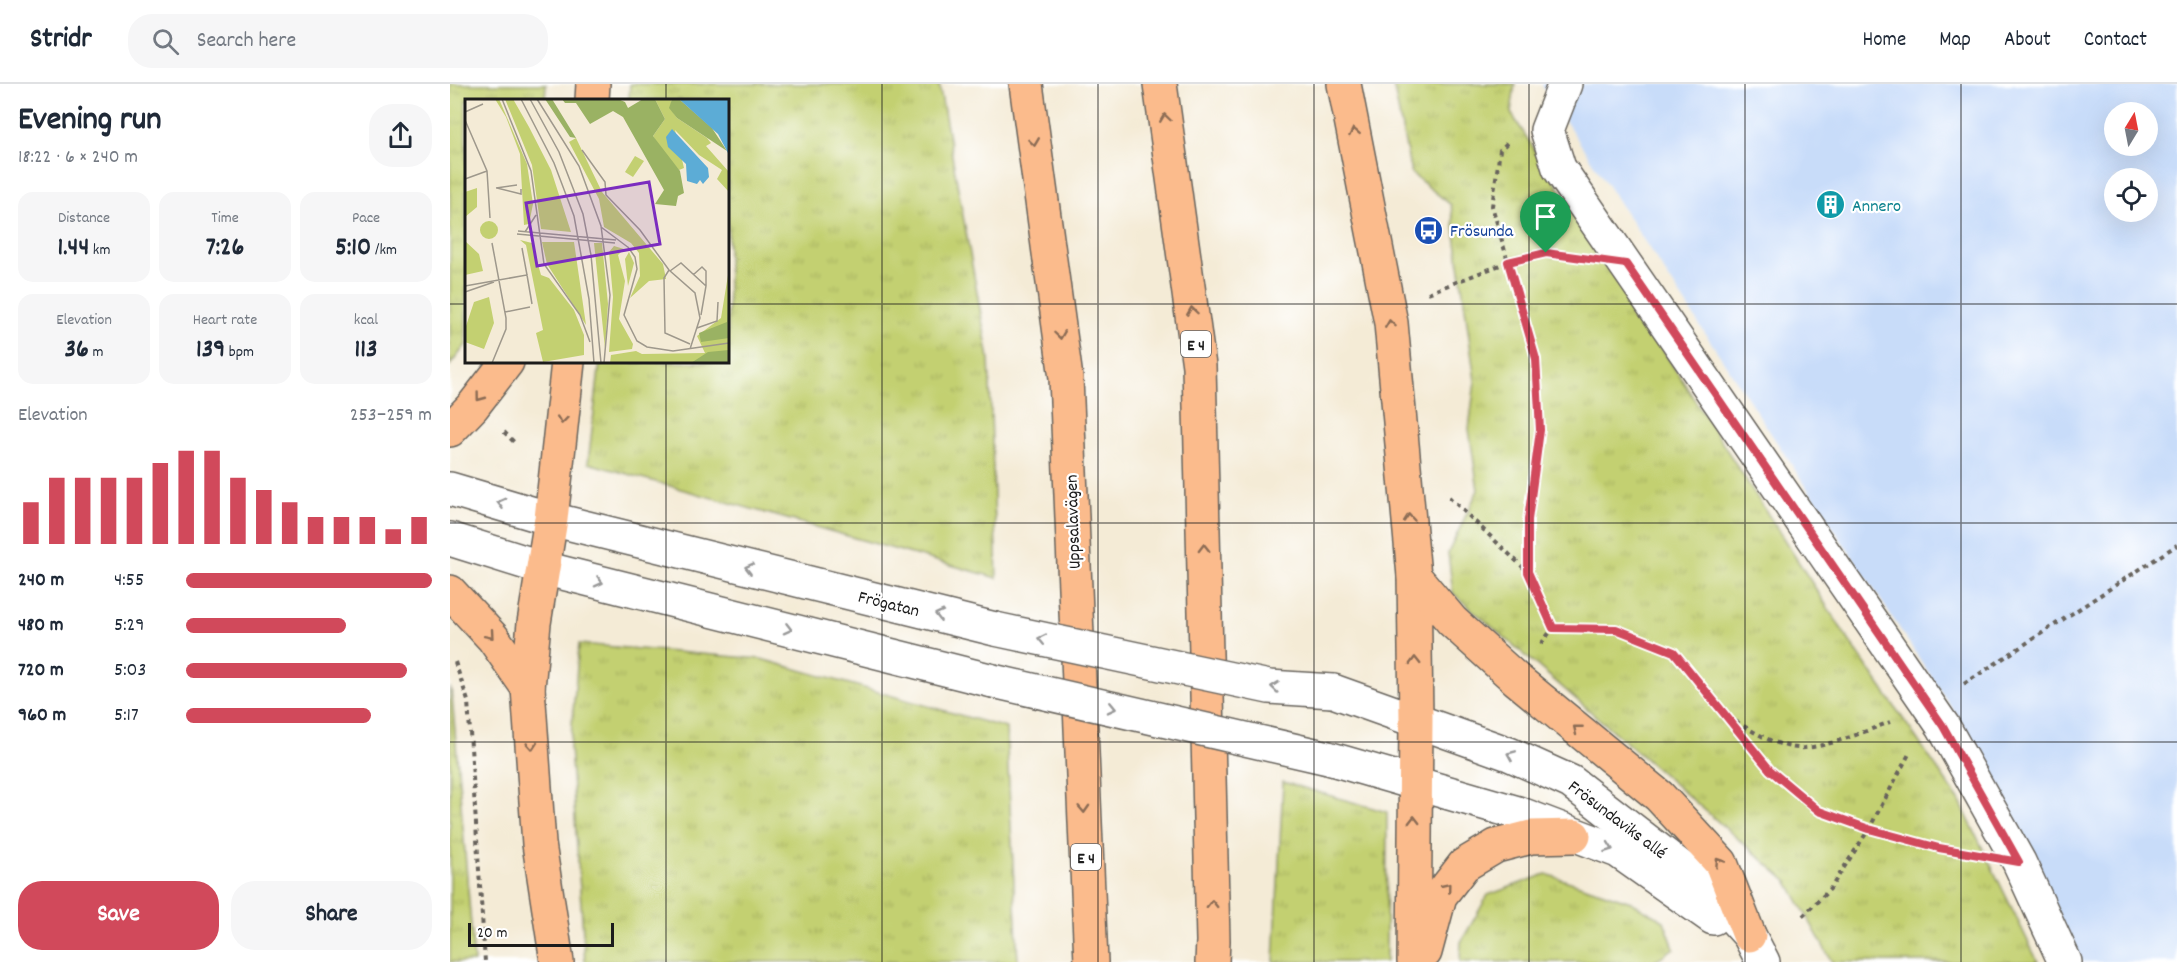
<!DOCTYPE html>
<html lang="en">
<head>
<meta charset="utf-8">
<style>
	:root { --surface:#fff; --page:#f6f6f7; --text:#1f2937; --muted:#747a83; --line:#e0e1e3; --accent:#d1495b }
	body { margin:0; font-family:Dekko,sans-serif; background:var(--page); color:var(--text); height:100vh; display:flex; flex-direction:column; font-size:22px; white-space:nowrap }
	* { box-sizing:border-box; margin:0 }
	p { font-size:20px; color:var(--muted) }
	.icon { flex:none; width:33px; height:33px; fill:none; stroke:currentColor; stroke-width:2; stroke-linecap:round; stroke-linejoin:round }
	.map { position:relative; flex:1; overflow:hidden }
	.side { display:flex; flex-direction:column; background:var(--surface); width:450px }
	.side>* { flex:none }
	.needle { width:39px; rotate:10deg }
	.buttons { position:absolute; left:1654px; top:18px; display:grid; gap:12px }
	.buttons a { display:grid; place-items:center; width:54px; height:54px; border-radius:50%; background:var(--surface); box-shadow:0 6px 24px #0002; font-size:30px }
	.scale { position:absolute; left:18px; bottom:15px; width:146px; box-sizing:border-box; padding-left:6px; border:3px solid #1c1c1c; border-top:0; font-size:16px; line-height:21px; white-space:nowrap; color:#1c1c1c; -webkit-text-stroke:4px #fff; paint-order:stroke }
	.pin { position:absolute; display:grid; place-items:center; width:51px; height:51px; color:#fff; margin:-62px -26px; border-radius:50% 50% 50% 0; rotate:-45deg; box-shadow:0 0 6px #0007 }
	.pin .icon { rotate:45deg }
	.round { display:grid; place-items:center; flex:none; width:63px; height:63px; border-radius:24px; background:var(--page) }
	.headline { display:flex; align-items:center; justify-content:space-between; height:102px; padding:0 18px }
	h1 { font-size:33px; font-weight:700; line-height:45px }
	.metrics { display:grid; grid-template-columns:repeat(3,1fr); gap:9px; height:102px; padding:6px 18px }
	.metrics div { display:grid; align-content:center; border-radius:15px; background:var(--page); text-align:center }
	.metrics b { font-size:26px; font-weight:700 }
	.metrics small { font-size:16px; font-weight:400 }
	.metrics p { font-size:16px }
	.chart { height:168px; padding:12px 18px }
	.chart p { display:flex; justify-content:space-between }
	.chart svg { width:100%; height:108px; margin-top:6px; stroke:var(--accent); stroke-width:6 }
	.action { display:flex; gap:12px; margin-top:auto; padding:12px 18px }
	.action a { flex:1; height:69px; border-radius:24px; background:var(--accent); color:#fff; font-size:24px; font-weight:700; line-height:69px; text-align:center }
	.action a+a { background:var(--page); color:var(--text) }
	ul { padding:0 18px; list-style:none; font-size:20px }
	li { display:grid; grid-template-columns:96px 72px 1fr; align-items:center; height:45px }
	li i { height:15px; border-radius:8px; background:var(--accent) }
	header { display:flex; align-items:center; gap:36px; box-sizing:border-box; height:84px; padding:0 30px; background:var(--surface); border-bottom:2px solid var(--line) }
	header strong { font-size:28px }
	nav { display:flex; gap:33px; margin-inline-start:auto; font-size:21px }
	.search { width:420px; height:54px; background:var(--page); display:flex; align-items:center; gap:15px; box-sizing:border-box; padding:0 21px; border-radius:24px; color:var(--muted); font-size:22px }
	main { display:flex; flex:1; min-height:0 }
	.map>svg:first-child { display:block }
</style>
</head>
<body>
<header>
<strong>Stridr</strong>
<div class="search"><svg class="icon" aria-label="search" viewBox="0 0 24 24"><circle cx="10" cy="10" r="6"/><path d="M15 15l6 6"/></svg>Search here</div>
<nav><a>Home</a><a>Map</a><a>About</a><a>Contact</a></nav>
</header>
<main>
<section class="side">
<div class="headline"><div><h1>Evening run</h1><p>18:22 · 6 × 240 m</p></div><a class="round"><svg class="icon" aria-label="share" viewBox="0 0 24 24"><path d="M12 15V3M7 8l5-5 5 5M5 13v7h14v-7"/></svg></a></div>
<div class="metrics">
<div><p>Distance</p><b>1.44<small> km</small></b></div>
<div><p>Time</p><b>7:26</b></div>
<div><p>Pace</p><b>5:10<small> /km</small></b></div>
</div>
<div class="metrics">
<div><p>Elevation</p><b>36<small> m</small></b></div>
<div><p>Heart rate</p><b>139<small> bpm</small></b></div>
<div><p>kcal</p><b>113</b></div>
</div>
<div class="chart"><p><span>Elevation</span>253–259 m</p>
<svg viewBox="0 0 160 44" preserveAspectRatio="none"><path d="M5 44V27M15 44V17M25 44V17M35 44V17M45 44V17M55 44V11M65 44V6M75 44V6M85 44V17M95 44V22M105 44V27M115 44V33M125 44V33M135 44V33M145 44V38M155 44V33"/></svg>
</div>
<ul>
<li><b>240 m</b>4:55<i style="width:100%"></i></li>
<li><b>480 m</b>5:29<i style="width:65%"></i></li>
<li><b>720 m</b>5:03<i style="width:90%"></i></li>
<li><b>960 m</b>5:17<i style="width:75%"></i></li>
</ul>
<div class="action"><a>Save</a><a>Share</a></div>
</section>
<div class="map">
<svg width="1727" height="878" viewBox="0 0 1727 878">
	<defs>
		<pattern id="grass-tufts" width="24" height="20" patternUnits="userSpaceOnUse" patternTransform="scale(1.5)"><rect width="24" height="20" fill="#c3d071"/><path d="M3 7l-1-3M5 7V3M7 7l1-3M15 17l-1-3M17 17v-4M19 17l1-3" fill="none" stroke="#a7b261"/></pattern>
	</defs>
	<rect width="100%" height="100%" fill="#fff"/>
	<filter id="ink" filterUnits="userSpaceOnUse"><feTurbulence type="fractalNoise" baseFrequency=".0167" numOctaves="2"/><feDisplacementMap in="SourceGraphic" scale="12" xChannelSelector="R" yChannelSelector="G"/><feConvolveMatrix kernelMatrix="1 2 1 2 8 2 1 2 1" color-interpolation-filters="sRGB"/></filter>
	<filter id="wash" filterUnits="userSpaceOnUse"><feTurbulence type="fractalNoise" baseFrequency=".008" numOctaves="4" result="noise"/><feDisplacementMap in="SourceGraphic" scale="24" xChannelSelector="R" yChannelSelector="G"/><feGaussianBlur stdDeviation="1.35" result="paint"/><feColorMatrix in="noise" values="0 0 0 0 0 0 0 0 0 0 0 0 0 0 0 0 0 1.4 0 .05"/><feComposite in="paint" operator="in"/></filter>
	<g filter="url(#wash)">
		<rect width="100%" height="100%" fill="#f4ebd6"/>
		<path fill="#c8dcf9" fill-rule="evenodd" d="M1091,0H1727V878H1630L1507,632ZM1665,28H1698V62H1665ZM1665,94H1698V128H1665Z"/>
		<g fill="url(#grass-tufts)" stroke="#707646" stroke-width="1.5">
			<polygon points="0,0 96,0 95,16 16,16 16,261 0,281"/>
			<polygon points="180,0 489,0 539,274 547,494 138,379 150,278 278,278 278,16 179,16"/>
			<polygon points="943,0 1065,0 1061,29 1394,549 1509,716 1588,878 1382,878 1338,798 1003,509 998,469 1028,406 1019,345 1025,297 1001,121 961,89"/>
			<polygon points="129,560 311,575 556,644 568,878 135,878 120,663"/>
			<polygon points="0,603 2,611 24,878 0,878"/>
			<polygon points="833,698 937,728 936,878 824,878"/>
			<polygon points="1096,790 1181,818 1214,837 1224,864 1203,878 1010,878 1011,858 1038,811"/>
		</g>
	</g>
	<g filter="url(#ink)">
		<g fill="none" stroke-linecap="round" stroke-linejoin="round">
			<defs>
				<g id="street">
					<polyline points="1115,0 1097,46 1109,84 1493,642 1569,778 1615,878"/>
					<polyline points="0,405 101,435 545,545"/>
					<polyline points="0,455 93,484 543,597"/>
					<polyline points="883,607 1059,670 1121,698 1255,802 1299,851 1313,878"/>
					<polyline points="878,674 1068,729 1168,767 1263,834"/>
				</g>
				<g id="highway">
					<polyline points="576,0 616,294 641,878"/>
					<polyline points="710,0 749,282 763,857 762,878"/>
					<polyline points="894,0 941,239 964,492 966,635 964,878"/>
					<polyline points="142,16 143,0"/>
					<polyline points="0,346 23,322 57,278"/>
					<polyline points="964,492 1002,537 1066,595 1209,712 1271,779 1299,851"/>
					<polyline points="0,508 43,554 78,604"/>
					<polyline points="975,868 990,812 1014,781 1046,762 1081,753 1124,752"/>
					<polyline points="107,878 89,760 78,604 84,539 101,435 118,278"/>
				</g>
			</defs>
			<use href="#street" stroke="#68645d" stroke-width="36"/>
			<use href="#highway" stroke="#68645d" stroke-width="36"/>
			<g stroke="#68645d" stroke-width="4" stroke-dasharray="4.5 4.5" stroke-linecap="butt">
				<polyline points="1057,59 1050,66 1042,122 1086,275 1090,346 1079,436 1078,488 1103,544 1166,545 1224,568 1320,686 1369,727 1419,745 1489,764 1516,768"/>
				<polyline points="978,209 1058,178 1096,169 1116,172"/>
				<polyline points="54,348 66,360"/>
				<polyline points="999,413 1078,488"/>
				<polyline points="1091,560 1103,544"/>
				<polyline points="5,578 18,617 35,878"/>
				<polyline points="1514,600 1727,461"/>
				<path d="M1278,633C1300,645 1329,666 1355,664C1384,661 1413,648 1440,638"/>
				<polyline points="1353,832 1380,805 1419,745 1459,670"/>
			</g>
			<use href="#street" stroke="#fff" stroke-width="33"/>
			<use href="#highway" stroke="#fbbb8c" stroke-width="33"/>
			<defs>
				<g id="street-bridge">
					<polyline points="545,545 819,603 883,607"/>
					<polyline points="543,597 878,674"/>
				</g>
			</defs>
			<use href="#street-bridge" stroke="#68645d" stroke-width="36" stroke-linecap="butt"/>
			<use href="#street-bridge" stroke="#fff" stroke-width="33"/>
		</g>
		<defs><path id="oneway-chevron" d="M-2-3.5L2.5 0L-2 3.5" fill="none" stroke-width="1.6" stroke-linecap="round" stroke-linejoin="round" transform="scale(1.5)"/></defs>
		<g stroke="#8c6c54">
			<use href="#oneway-chevron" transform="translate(715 34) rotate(-98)"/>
			<use href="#oneway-chevron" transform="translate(904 48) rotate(-101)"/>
			<use href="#oneway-chevron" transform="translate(584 58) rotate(82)"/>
			<use href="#oneway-chevron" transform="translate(742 227) rotate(-98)"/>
			<use href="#oneway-chevron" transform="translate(940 240) rotate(-98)"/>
			<use href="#oneway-chevron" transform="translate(610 251) rotate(82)"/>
			<use href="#oneway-chevron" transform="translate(30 313) rotate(127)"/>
			<use href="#oneway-chevron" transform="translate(112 336) rotate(96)"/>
			<use href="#oneway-chevron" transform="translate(959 434) rotate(-95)"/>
			<use href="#oneway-chevron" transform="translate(754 464) rotate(-91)"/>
			<use href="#oneway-chevron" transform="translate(40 551) rotate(49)"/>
			<use href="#oneway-chevron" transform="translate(965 577) rotate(-91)"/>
			<use href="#oneway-chevron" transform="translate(1127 645) rotate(-141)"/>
			<use href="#oneway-chevron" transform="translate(82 662) rotate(86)"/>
			<use href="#oneway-chevron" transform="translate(634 725) rotate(87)"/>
			<use href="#oneway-chevron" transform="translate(964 736) rotate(-90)"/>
			<use href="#oneway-chevron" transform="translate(1269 778) rotate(-124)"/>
			<use href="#oneway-chevron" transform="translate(997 803) rotate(-51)"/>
			<use href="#oneway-chevron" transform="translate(762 820) rotate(-91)"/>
		</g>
		<g stroke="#999">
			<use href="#oneway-chevron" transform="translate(51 419) rotate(-165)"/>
			<use href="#oneway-chevron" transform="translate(299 484) rotate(-166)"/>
			<use href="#oneway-chevron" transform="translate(149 498) rotate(14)"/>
			<use href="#oneway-chevron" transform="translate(489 531) rotate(-166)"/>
			<use href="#oneway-chevron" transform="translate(338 545) rotate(14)"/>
			<use href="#oneway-chevron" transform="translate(592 555) rotate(-168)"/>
			<use href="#oneway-chevron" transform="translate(825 603) rotate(-174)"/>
			<use href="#oneway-chevron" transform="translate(662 624) rotate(13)"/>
			<use href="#oneway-chevron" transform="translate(1061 671) rotate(-157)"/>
			<use href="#oneway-chevron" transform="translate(1159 764) rotate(20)"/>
		</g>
	</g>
	<g fill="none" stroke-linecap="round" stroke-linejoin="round" filter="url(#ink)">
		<defs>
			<polygon id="route" points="1096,169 1176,180 1493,642 1569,778 1489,764 1419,745 1369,727 1320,686 1224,568 1166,545 1103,544 1078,488 1078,436 1090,346 1086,275 1058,178"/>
		</defs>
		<use href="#route" stroke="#fff" stroke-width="12"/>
		<use href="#route" stroke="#d1495b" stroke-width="8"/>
	</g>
	<path fill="none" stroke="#1c1c1c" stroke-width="1.5" stroke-opacity="0.55" d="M216,0V16M432,0V878M648,0V878M864,0V878M1079,0V878M1295,0V878M1511,0V878M0,220H16M278,220H1727M216,278V878M0,439H1727M0,658H1727"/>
	<defs>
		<symbol id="building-disc" viewBox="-11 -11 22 22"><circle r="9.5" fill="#0f9aa8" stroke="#fff"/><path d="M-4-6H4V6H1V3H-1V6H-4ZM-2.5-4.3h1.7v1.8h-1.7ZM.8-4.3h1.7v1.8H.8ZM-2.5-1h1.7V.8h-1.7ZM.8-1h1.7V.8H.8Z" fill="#fff"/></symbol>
		<symbol id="bus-disc" viewBox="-11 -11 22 22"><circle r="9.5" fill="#1a4fb4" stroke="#fff"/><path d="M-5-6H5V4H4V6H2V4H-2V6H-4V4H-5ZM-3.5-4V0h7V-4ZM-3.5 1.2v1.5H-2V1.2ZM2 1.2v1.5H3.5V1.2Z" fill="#fff"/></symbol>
	</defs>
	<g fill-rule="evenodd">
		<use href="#building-disc" x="1364" y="104" width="33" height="33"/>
		<use href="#bus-disc" x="962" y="130" width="33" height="33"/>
	</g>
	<g text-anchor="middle" stroke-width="4.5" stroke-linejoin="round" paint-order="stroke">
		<g fill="#fff" stroke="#606060" stroke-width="1.5">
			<rect x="731" y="247" width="30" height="26" rx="4.5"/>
			<rect x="621" y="760" width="30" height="26" rx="4.5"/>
		</g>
		<g font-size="16" font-weight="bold" fill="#1c1c1c">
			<text x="746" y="266">E 4</text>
			<text x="636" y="779">E 4</text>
		</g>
		<g font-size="18" fill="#0d838f" stroke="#fff" text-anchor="start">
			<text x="1402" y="127">Annero</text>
		</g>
		<g font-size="18" fill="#164399" stroke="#fff" text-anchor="start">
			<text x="1000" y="152">Frösunda</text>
		</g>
		<g font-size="18" fill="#1c1c1c" stroke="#fff">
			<text transform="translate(622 438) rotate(-92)" y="6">Uppsalavägen</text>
			<text transform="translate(439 519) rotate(14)" y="6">Frögatan</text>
			<text transform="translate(1168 735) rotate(37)" y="6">Frösundaviks allé</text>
		</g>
	</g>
	<g transform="translate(15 15)">
		<rect width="264" height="264" fill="#f4ebd6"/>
		<path d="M30,0H34L62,65L68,105L64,125L59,126L55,55L41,18ZM40,0H48L64,28L86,71L106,133L76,130L67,66ZM190,0H207L205,9L212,19L242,39L246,44L241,47L264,73V93L252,80L257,71L234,56L210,31L219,69L214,71L195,49L188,37L200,20ZM111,39L137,93L198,165L201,180L184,182L165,199L175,177L174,154L166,144L139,128L134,100L104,43ZM12,89V108L0,118V93ZM15 131a9 9 0 1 1 18 0a9 9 0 1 1-18 0ZM55,141L67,144L76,176L84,179L109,211L119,236V256L78,263L71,234L78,231L61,146ZM0,142L14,155L18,172L0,176ZM77,143H109L121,226L82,165ZM129,144H137L143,205L140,249ZM149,147L159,150L153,156L160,182L154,220L168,245L167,250L144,253L148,198L144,153ZM164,153L169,164L163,187L160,160ZM264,170V264H145L146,256L171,252L177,255L240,254L232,237L256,219ZM24,198L29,224L19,250L0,243V230L9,203Z" fill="#c3d071"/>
		<path d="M80,0H87L111,39L105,38ZM97,0H153L160,3L163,9L178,0H190L200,20L188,37L215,72L219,94L213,97L211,107L190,105L199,91L158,18L148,12L125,25L111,4H100ZM207,0H214L247,29L262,52L212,19L204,9ZM264,173V239L236,243L234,234L262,223ZM264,251V264H226L243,253Z" fill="#9ab263"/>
		<path d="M170,57L179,62L168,78L160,73Z" fill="#c3d071"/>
		<path d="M214,0H264V56L253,35ZM207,30L243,69L244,78L238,85L235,81L232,85L222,82L221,65L203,48L201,38Z" fill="#5cacd6"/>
		<path fill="none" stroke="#9e988c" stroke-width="1.5" d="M37,0L66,72L79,165L115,216L125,243M56,0L89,64L109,117L124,200L129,264M65,0L94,53L118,115L126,156L136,264M72,0L114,67L136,127L145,196L139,264M0,13L18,5M0,21L22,72L25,119M117,51L140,83L141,96L175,131L204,171L230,194L235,219L225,250M0,80L22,72M31,89L52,86M32,89L56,95V90M136,128L164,149M53,132L151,141M60,133L71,116M52,135L150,144M27,144L41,219V230L27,264M163,148L170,158L172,170L159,216L172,242L182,248L208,252L264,244M204,171L199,179L200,234L225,245M205,172L216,164L241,187L236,216M62,176L67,205M228,176L237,168L241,172V187M0,187L62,176L57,149M0,193L29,183M40,213L65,208M232,229L252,222L253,203"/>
		<path fill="#7b2cbf" fill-opacity="0.15" stroke="#7b2cbf" stroke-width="3" d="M184,83L195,145L72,167L61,104Z"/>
		<rect width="264" height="264" fill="none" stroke="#1c1c1c" stroke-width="3"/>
	</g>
</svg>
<div class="buttons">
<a><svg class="needle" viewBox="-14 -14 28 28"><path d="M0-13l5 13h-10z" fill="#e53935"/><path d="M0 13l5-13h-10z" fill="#747a83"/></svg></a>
<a><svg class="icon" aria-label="locate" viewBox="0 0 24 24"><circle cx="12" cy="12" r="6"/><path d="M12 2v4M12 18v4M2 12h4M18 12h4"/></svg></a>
</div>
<div class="scale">20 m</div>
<div class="pin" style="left:1096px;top:169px;background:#1e9e55"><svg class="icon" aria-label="arrive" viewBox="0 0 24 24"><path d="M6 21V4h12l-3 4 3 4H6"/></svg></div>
</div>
</main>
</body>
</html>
